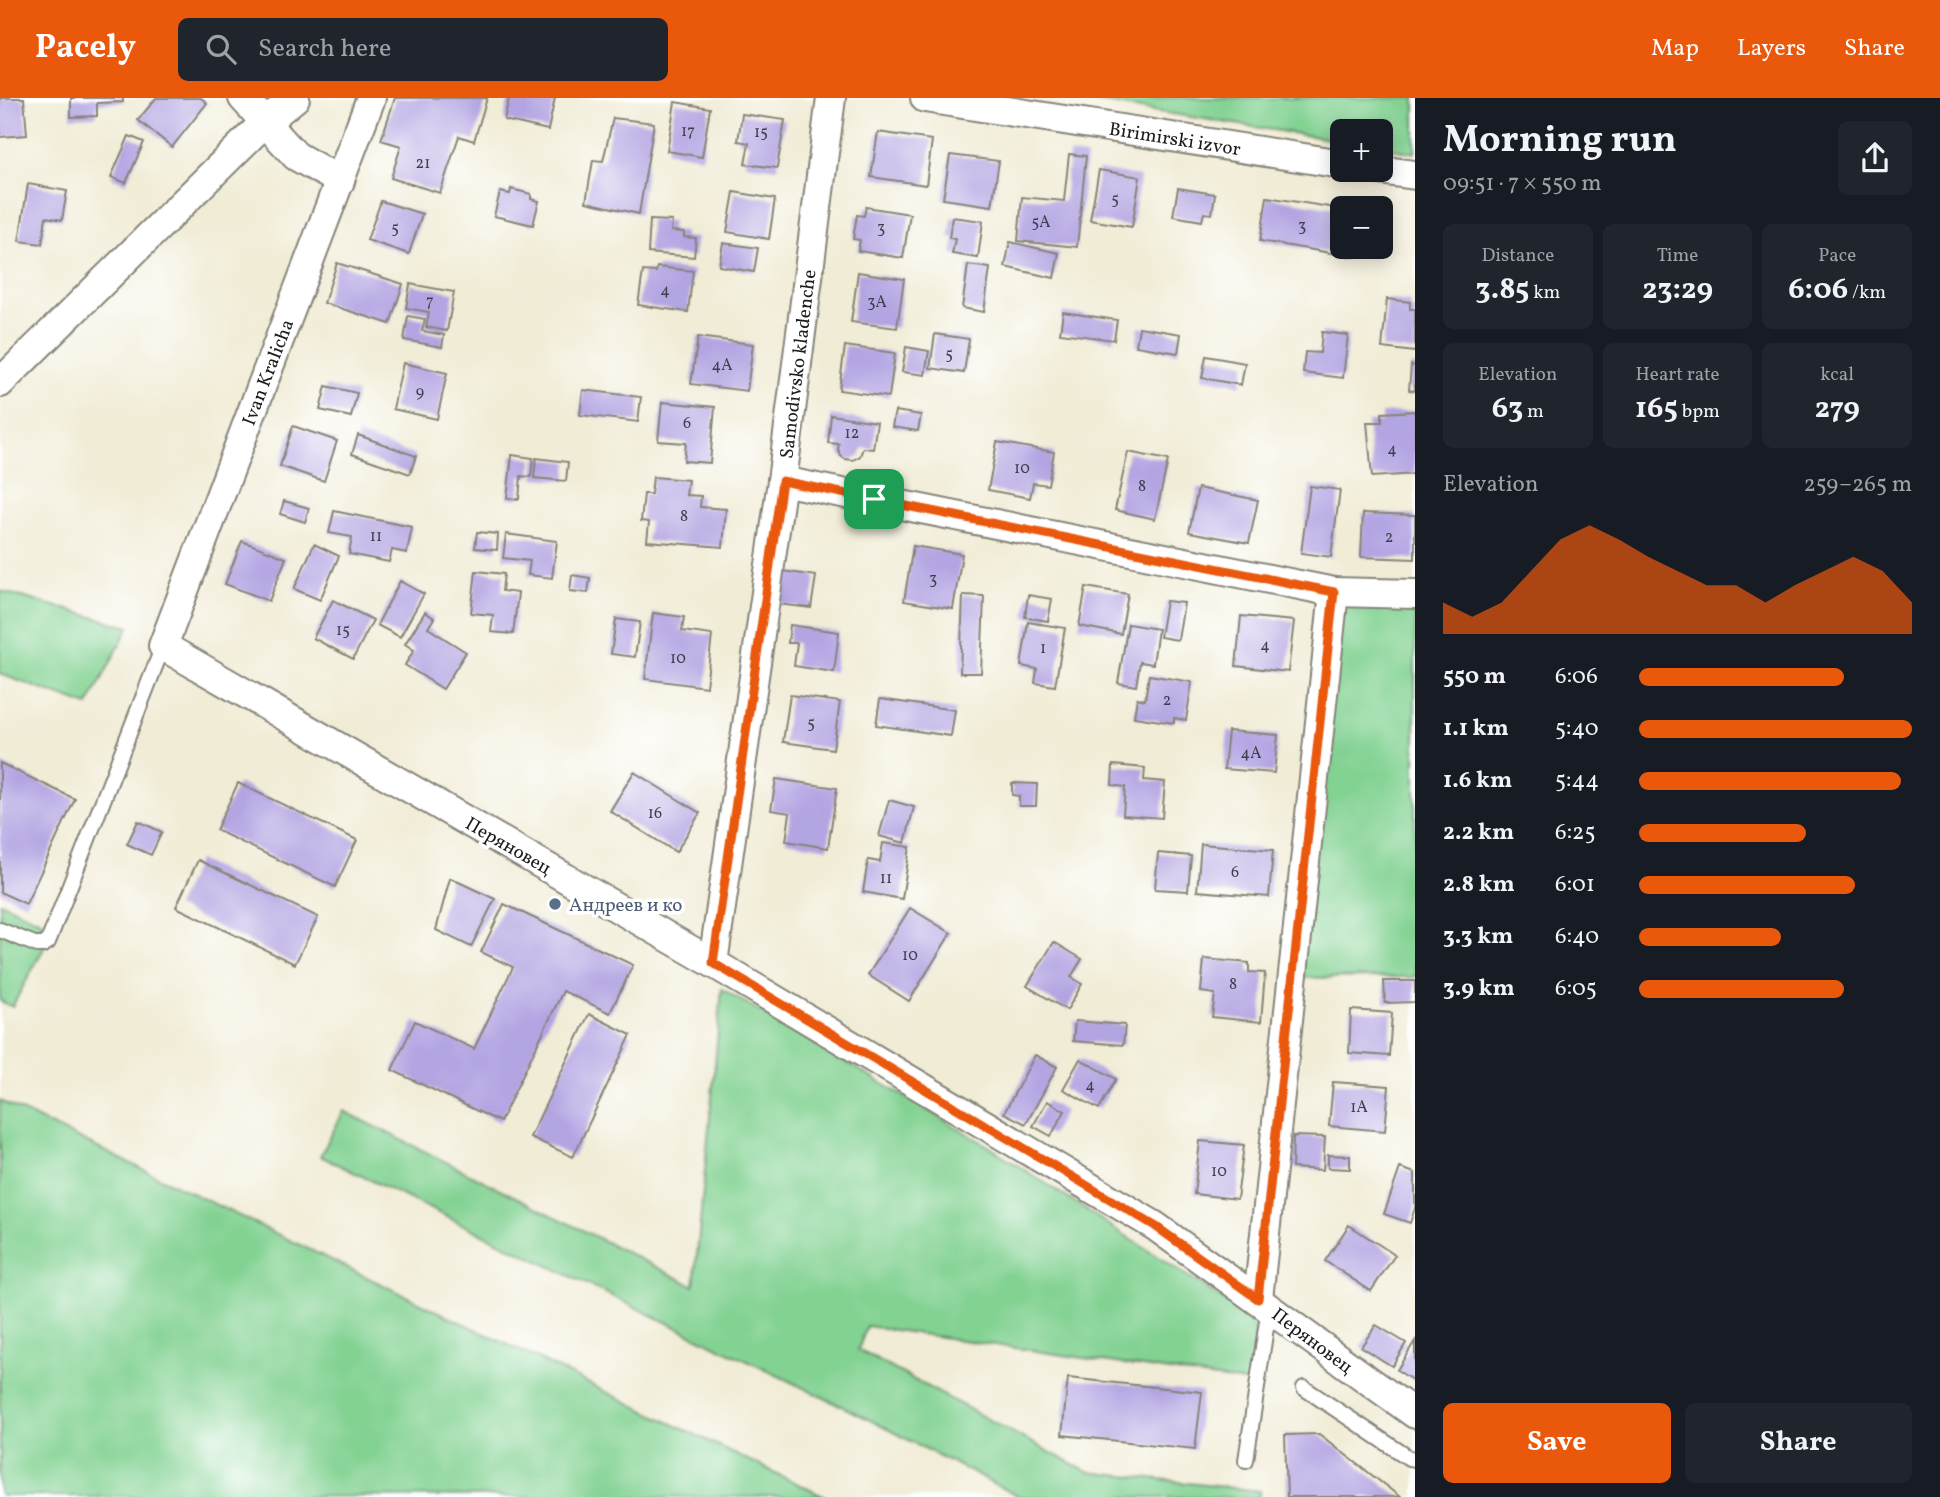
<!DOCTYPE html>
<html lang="en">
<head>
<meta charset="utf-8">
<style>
	:root { --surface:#171b24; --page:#20242c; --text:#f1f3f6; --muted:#9ea1a6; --accent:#ea580c }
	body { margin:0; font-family:Vollkorn,serif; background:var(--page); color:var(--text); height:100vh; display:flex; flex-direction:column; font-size:26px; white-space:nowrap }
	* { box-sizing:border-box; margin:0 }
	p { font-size:23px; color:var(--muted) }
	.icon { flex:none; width:38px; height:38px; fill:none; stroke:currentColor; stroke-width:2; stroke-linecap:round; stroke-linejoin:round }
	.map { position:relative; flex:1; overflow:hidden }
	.panel { display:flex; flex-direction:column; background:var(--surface); width:525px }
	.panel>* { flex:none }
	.controls { position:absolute; left:1330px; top:21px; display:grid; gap:14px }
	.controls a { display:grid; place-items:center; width:63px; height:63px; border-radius:10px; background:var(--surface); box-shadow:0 4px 18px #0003; font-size:35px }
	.pin { position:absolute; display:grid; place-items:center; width:60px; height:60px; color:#fff; margin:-30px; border-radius:14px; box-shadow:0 4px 10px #0006 }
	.round { display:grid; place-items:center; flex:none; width:74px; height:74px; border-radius:10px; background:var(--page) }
	.head { display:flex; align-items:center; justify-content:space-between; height:119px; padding:0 28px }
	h1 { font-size:38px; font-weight:700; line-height:52px }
	.figures { display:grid; grid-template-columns:repeat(3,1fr); gap:10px; height:119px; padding:7px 28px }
	.figures div { display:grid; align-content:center; border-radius:10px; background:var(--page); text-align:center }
	.figures b { font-size:30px; font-weight:700 }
	.figures small { font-size:19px; font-weight:400 }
	.figures p { font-size:19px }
	.chart { height:196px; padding:14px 28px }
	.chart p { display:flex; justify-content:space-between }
	.chart svg { width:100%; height:126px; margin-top:7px; fill:var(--accent); opacity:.7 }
	.cta { display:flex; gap:14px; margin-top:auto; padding:14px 28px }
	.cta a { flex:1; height:80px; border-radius:10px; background:var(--accent); color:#fff; font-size:28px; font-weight:700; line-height:80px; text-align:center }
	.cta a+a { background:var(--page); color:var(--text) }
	ul { padding:0 28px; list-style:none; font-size:23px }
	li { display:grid; grid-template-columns:112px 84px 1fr; align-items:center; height:52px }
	li i { height:18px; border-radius:9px; background:var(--accent) }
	header { display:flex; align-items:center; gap:42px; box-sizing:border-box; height:98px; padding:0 35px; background:var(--accent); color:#fff }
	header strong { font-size:33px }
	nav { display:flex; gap:38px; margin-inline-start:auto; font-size:24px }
	.search { width:490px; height:63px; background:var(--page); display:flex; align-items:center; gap:18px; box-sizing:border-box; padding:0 24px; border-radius:10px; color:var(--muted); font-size:26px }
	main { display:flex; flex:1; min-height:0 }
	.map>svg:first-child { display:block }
</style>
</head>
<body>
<header>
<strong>Pacely</strong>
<div class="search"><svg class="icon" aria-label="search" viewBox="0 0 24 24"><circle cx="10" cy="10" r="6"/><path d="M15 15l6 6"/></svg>Search here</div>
<nav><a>Map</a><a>Layers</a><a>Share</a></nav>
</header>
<main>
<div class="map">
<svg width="1415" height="1399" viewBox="0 0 1415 1399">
	<rect width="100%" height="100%" fill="#fff"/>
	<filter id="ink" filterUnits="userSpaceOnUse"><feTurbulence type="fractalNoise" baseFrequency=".0143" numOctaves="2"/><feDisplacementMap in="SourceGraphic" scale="14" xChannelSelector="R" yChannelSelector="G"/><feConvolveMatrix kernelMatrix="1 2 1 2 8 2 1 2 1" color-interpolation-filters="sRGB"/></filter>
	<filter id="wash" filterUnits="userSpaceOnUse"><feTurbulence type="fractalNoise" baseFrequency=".00686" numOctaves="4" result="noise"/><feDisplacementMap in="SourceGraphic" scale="28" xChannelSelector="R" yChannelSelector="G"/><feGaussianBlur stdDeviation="1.57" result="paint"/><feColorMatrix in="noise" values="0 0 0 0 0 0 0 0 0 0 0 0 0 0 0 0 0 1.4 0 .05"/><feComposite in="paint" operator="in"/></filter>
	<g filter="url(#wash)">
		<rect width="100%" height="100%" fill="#f1ecd6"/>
		<g fill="#82d292" stroke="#4f7757" stroke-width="2">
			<polygon points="1072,0 1415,0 1415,55 1381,49 1381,33 1342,33 1342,43"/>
			<polygon points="0,493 129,529 88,608 0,576"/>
			<polygon points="1334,494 1415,496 1415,879 1292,880"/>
			<polygon points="0,804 55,830 12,909 0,903"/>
			<polygon points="722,891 990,1049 1256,1223 1251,1285 867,1228 858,1252 1087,1374 1260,1393 1260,1399 1019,1399 864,1319 320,1058 344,1013 694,1188"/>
			<polygon points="0,1003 825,1399 0,1398"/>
		</g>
		<g id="blocks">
			<g fill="#b3a4e2">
				<polygon points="0,0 24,0 27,37 0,39"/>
				<polygon points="71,0 123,0 123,4 97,5 97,18 71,19"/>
				<polygon points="156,0 201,0 207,5 172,49 138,22"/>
				<polygon points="395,0 487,0 474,43 459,38 440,95 391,80 401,48 381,42"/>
				<polygon points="509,0 555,0 548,32 504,22"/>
				<polygon points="675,4 710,10 702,59 667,53"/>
				<polygon points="742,16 785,22 777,70 745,66 749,45 738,43"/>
				<polygon points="613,20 654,25 639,116 586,104 593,62 603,63"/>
				<polygon points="878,34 932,42 926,87 871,79"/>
				<polygon points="129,38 144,44 126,85 111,79"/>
				<polygon points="1069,56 1086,58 1077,149 1018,143 1022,99 1064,103"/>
				<polygon points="950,57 999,63 992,108 943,101"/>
				<polygon points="1099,72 1140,79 1132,129 1090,122"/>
				<polygon points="28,86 67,93 62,122 46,119 42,146 19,143"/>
				<polygon points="1178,90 1215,96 1212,116 1204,115 1202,123 1173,118"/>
				<polygon points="511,91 531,96 531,101 539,103 533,127 494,118 500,94 510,96"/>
				<polygon points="734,94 775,101 769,141 727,134"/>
				<polygon points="1267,99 1342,111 1342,149 1356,149 1354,159 1260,143"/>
				<polygon points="381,103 422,116 409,156 367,142"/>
				<polygon points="866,109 910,116 903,160 858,153 860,142 853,141 857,117 864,118"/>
				<polygon points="952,119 983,123 978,160 952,156 955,141 949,140"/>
				<polygon points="650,122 672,123 671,133 684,134 684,139 696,140 694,159 648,155"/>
				<polygon points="1010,144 1059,155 1054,180 1005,169"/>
				<polygon points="723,145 758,150 754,174 719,168"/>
				<polygon points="337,165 403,186 390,226 324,205"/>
				<polygon points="968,167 990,170 984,214 962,210"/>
				<polygon points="657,169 693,173 688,214 638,207 643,173 656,174"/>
				<polygon points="858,174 904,181 897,230 851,224"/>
				<polygon points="410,186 454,194 447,233 426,229 429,214 406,210"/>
				<polygon points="1387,201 1410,204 1410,211 1415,211 1415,254 1382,250"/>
				<polygon points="1063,214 1117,222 1114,242 1060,235"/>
				<polygon points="408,218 425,221 422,233 444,237 442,249 404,242"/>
				<polygon points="1139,229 1181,236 1178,255 1136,248"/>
				<polygon points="1322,234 1348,237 1343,280 1303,275 1305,254 1320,255"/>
				<polygon points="935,236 969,241 964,275 930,270"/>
				<polygon points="698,239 753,246 747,293 691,286"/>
				<polygon points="845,248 895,255 889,299 839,292"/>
				<polygon points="906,249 929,253 925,277 902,274"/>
				<polygon points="1206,258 1245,265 1241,287 1202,280"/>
				<polygon points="403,265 447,275 437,321 393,311"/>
				<polygon points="1411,267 1415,268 1415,293 1409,292"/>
				<polygon points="326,288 357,295 351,319 320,312"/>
				<polygon points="583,292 641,299 638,324 580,317"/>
				<polygon points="662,304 715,309 710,365 684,363 686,345 658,343"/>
				<polygon points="895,313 921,317 918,333 892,329"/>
				<polygon points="1415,313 1415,376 1372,379 1367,324 1382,324 1382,315"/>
				<polygon points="831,317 877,324 873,351 863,350 860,358 853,362 845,361 841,358 838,351 839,346 828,345"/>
				<polygon points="293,328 337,343 324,383 280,368"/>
				<polygon points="358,337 416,358 410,376 352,356"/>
				<polygon points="997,344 1054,354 1048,387 1033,385 1030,400 988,392"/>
				<polygon points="1128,354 1168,362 1155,421 1115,412"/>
				<polygon points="512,357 533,360 531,379 521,378 519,401 507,400"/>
				<polygon points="536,360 568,364 566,383 534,380"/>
				<polygon points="653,379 688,382 686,397 701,398 700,409 726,411 723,449 647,443 649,424 641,423 644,396 651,396"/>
				<polygon points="1310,388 1340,392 1331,459 1301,455"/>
				<polygon points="1198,390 1258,402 1249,445 1189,434"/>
				<polygon points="284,403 309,410 305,424 280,416"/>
				<polygon points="334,413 412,429 407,455 392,452 389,464 349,456 352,439 329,435"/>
				<polygon points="1363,415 1415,417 1415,461 1361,459"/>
				<polygon points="477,434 498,436 497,452 475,450"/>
				<polygon points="506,436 557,443 552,480 528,477 530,463 503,460"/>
				<polygon points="242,443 286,460 269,503 225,486"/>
				<polygon points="314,446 339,458 320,502 294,491"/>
				<polygon points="913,448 962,456 953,511 904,503"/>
				<polygon points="476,473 504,476 502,493 518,495 513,536 491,534 493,517 471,515"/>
				<polygon points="782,473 816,478 811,510 777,506"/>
				<polygon points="572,477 590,480 588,495 570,493"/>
				<polygon points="400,483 424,496 400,539 377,527"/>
				<polygon points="1086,489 1128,496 1121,536 1079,528"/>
				<polygon points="963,497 984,498 981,575 960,575"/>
				<polygon points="1028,497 1052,501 1048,523 1025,519"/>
				<polygon points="333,502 373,522 353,561 313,540"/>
				<polygon points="1166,503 1184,505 1178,542 1160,539"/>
				<polygon points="425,514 434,520 428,530 466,554 443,591 405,567 414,552 405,546"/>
				<polygon points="653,515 684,519 682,533 712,537 706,589 645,581"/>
				<polygon points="1241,518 1294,523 1288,574 1236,568"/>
				<polygon points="616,521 640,524 635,559 611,556"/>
				<polygon points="1028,524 1065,530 1055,588 1035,585 1037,571 1021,568"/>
				<polygon points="1128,526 1158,531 1153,566 1140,564 1136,588 1118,585"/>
				<polygon points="790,527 839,534 834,574 794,568 797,545 788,545"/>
				<polygon points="1149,577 1192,584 1186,622 1174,620 1174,625 1134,619 1137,600 1145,602"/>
				<polygon points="790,597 840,604 833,651 783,644"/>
				<polygon points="880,601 955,612 951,638 876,627"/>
				<polygon points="1228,633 1278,637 1274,675 1224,671"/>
				<polygon points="0,665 75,701 26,806 0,794"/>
				<polygon points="1113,667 1145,670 1144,682 1165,684 1162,720 1123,717 1125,689 1112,687"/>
				<polygon points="634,674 700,715 676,754 610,713"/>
				<polygon points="776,681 837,690 828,750 786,743 790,715 771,712"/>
				<polygon points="238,685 357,742 335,789 216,732"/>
				<polygon points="1012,685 1037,686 1036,708 1019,708 1019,698 1012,697"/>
				<polygon points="889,702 914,709 905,745 879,738"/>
				<polygon points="138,723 162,734 151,757 127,746"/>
				<polygon points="883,745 910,749 902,801 863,794 868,762 880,764"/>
				<polygon points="1201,746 1273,752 1269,799 1197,793"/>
				<polygon points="1158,755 1191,758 1188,793 1155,791"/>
				<polygon points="198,762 318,819 295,866 176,809"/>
				<polygon points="450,780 495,801 471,849 436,832"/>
				<polygon points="504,806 633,867 610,915 563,893 500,1024 392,972 415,923 474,951 513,869 481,854"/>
				<polygon points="910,810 951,835 909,903 868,877"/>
				<polygon points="1054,844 1082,861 1071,879 1082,886 1067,912 1027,888"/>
				<polygon points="1204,861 1249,865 1249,874 1265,875 1261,924 1212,919 1215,896 1201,894"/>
				<polygon points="1384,883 1415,883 1415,904 1385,905"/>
				<polygon points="1351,912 1392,915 1389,958 1349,955"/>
				<polygon points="589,916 631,937 573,1059 530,1039"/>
				<polygon points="1075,923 1125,927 1123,947 1073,943"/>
				<polygon points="1035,957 1057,969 1026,1026 1004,1015"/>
				<polygon points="1080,961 1116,981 1099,1011 1063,991"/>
				<polygon points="1333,984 1389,988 1385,1033 1329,1028"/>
				<polygon points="1047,1003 1065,1013 1051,1038 1033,1028"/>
				<polygon points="1293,1038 1325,1039 1323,1072 1292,1070"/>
				<polygon points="1200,1043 1244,1047 1237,1101 1194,1096"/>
				<polygon points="1328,1057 1350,1058 1350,1071 1328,1070"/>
				<polygon points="1400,1070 1415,1075 1415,1110 1410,1125 1384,1116"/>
				<polygon points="1349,1127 1395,1157 1371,1193 1325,1163"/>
				<polygon points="1376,1227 1406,1245 1392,1268 1361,1249"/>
				<polygon points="1415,1243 1415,1284 1397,1272"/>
				<polygon points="1068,1280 1202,1294 1195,1351 1062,1337"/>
				<polygon points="1319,1336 1400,1399 1287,1399 1285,1337"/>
			</g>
		</g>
	</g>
	<g filter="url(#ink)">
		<use href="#blocks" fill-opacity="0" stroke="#868479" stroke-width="2"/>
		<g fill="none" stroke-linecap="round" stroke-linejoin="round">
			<defs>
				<g id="lane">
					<polyline points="0,832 37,847 43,847 48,844 163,548"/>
					<polyline points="1304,1290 1409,1360 1415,1361"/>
					<polyline points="1246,1362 1269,1210"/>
				</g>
				<g id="street">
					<polyline points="243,0 296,58 340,83"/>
					<polyline points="371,0 163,548 713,865 1155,1128 1415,1316"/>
					<polyline points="925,0 1342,66"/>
					<polyline points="1379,72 1415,77"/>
					<polyline points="0,285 264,25 295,0"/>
					<polyline points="782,383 1334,494 1415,496"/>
					<polyline points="713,865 782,383 831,0"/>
					<polyline points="1258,1201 1334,494"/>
				</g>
			</defs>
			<use href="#lane" stroke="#868479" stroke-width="18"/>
			<use href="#street" stroke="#868479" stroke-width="32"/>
			<use href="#lane" stroke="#fff" stroke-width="14"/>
			<use href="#street" stroke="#fff" stroke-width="28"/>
		</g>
	</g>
	<g fill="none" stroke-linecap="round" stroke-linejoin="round" filter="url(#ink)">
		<defs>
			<polygon id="route" points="782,383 1334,494 1258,1201 1155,1128 713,865"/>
		</defs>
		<use href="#route" stroke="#fff" stroke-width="14"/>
		<use href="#route" stroke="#ea580c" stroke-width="9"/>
	</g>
	<circle fill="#5c6f8a" stroke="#fff" stroke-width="2.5" cx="555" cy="806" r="7"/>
	<g text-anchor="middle" stroke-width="7" stroke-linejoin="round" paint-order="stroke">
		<g font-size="16" fill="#423e4e">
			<text x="688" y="38">17</text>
			<text x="761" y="39">15</text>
			<text x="423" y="70">21</text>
			<text x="1115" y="106">5</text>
			<text x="1041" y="129">5А</text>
			<text x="1302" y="133">3</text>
			<text x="395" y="135">5</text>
			<text x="881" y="135">3</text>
			<text x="665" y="197">4</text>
			<text x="430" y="208">7</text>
			<text x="877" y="209">3А</text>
			<text x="949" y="261">5</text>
			<text x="722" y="272">4А</text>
			<text x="420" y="299">9</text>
			<text x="687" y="330">6</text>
			<text x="852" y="340">12</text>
			<text x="1392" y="356">4</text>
			<text x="1022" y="375">10</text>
			<text x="1142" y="393">8</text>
			<text x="684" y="423">8</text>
			<text x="376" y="443">11</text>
			<text x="1389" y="444">2</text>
			<text x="933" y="486">3</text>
			<text x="343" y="537">15</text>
			<text x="1265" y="552">4</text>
			<text x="1043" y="555">1</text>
			<text x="678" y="565">10</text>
			<text x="1167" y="607">2</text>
			<text x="811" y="630">5</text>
			<text x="1251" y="660">4А</text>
			<text x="655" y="720">16</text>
			<text x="1235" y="779">6</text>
			<text x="886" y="785">11</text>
			<text x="910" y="862">10</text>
			<text x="1233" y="891">8</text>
			<text x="1090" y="992">4</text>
			<text x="1359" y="1014">1А</text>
			<text x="1219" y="1078">10</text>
		</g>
		<g font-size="19" fill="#1c1c1c" stroke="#fff">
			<text transform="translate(1175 40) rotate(9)" y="7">Birimirski izvor</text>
			<text transform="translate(797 266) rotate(-83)" y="7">Samodivsko kladenche</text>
			<text transform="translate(267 274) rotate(-69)" y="7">Ivan Kralicha</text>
			<text transform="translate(509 747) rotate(30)" y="7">Перяновец</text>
			<text transform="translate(1313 1242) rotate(37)" y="7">Перяновец</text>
		</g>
		<g font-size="19" fill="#4e5e75" stroke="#fff" text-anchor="start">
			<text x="569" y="813">Андреев и ко</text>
		</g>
	</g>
</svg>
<div class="controls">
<a>+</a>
<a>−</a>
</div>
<div class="pin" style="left:874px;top:401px;background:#1e9e55"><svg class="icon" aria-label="arrive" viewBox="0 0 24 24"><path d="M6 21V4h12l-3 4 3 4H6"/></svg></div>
</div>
<section class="panel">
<div class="head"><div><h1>Morning run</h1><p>09:51 · 7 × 550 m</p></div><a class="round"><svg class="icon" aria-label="share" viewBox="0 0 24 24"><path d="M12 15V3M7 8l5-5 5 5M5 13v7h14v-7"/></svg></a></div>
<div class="figures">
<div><p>Distance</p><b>3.85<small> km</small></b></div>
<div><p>Time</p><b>23:29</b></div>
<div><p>Pace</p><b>6:06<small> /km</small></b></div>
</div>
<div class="figures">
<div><p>Elevation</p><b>63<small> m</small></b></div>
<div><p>Heart rate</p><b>165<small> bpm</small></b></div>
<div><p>kcal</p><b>279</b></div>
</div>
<div class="chart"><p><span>Elevation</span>259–265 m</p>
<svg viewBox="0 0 160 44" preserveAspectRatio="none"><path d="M0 44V33L10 38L20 33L30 22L40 11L50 6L60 11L70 17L80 22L90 27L100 27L110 33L120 27L130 22L140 17L150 22L160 33V44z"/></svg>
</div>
<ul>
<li><b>550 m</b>6:06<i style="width:75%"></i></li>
<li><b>1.1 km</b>5:40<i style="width:100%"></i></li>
<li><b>1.6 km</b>5:44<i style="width:96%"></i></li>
<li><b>2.2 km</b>6:25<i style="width:61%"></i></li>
<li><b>2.8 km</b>6:01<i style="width:79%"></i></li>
<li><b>3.3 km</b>6:40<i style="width:52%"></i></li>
<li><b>3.9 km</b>6:05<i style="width:75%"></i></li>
</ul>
<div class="cta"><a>Save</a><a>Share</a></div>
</section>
</main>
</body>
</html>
